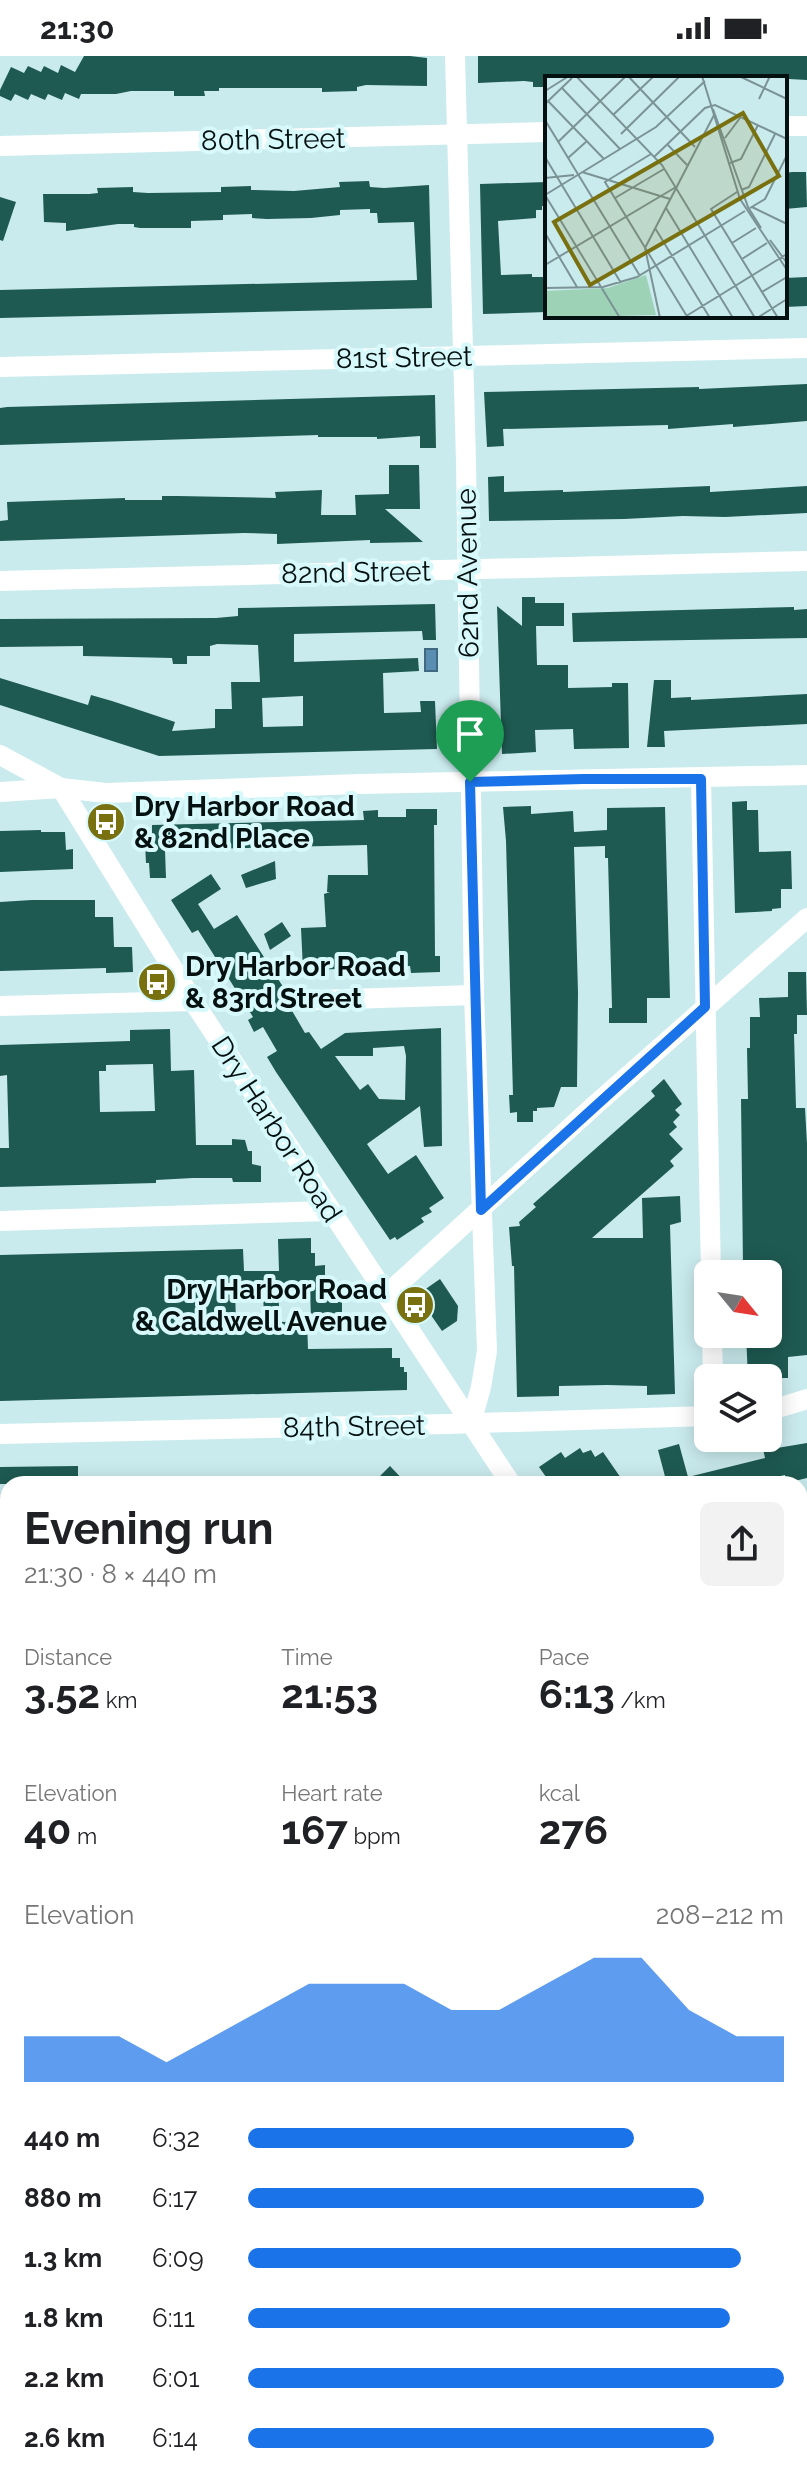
<!DOCTYPE html>
<html lang="en">
<head>
<meta charset="utf-8">
<style>
	:root { --surface:#fff; --page:#f2f2f2; --text:#202124; --muted:#757577; --accent:#1a73e8 }
	body { margin:0; font-family:Raleway,sans-serif; background:var(--page); color:var(--text); height:100vh; display:flex; flex-direction:column; font-size:30px; white-space:nowrap }
	* { box-sizing:border-box; margin:0 }
	p { font-size:26px; color:var(--muted) }
	.icon { flex:none; width:44px; height:44px; fill:none; stroke:currentColor; stroke-width:2; stroke-linecap:round; stroke-linejoin:round }
	.map { position:relative; flex:1; overflow:hidden }
	.panel { position:absolute; left:0px; top:1420px; width:808px; height:1008px; display:flex; flex-direction:column; background:var(--surface); border-radius:24px 24px 0 0; box-shadow:0 4px 20px #0003 }
	.panel>* { flex:none }
	.needle { width:52px; rotate:120deg }
	.buttons { position:absolute; left:694px; top:1204px; display:grid; gap:16px }
	.buttons a { display:grid; place-items:center; width:88px; height:88px; border-radius:12px; background:var(--surface); box-shadow:0 4px 20px #0003; font-size:40px }
	.pin { position:absolute; display:grid; place-items:center; width:68px; height:68px; color:#fff; margin:-82px -34px; border-radius:50% 50% 50% 0; rotate:-45deg; box-shadow:0 0 8px #0007 }
	.pin .icon { rotate:45deg }
	.round { display:grid; place-items:center; flex:none; width:84px; height:84px; border-radius:12px; background:var(--page) }
	.head { display:flex; align-items:center; justify-content:space-between; height:136px; padding:0 24px }
	h1 { font-size:44px; font-weight:700; line-height:60px }
	.figures { display:grid; grid-template-columns:repeat(3,1fr); gap:12px; height:136px; padding:8px 24px }
	.figures div { display:grid; align-content:center }
	.figures b { font-size:40px; font-weight:700 }
	.figures small { font-size:22px; font-weight:400 }
	.figures p { font-size:22px }
	.chart { height:224px; padding:16px 24px }
	.chart p { display:flex; justify-content:space-between }
	.chart svg { width:100%; height:144px; margin-top:8px; fill:var(--accent); opacity:.7 }
	ul { padding:0 24px; list-style:none; font-size:26px }
	li { display:grid; grid-template-columns:128px 96px 1fr; align-items:center; height:60px }
	li i { height:20px; border-radius:10px; background:var(--accent) }
	.status { display:flex; justify-content:space-between; align-items:center; height:56px; padding:0 40px; background:var(--surface); direction:ltr }
	.status svg { height:22px; fill:currentColor }
	.map>svg:first-child { display:block }
</style>
</head>
<body>
<div class="status"><b>21:30</b><svg viewBox="0 0 49 12"><path d="M0 12V9h3v3zM5 12V6h3v6zM10 12V3h3v9zM15 12V0h3v12zM26 1h20v11H26zM47 4h2v5h-2z"/></svg></div>
<div class="map">
<svg width="807" height="2428" viewBox="0 0 807 2428">
	<rect width="100%" height="100%" fill="#caebee"/>
	<rect fill="#598db2" stroke="#406881" stroke-width="2" x="425" y="593" width="12" height="22"/>
	<g fill="#1e5a52" fill-rule="evenodd">
		<polygon points="84,0 410,0 427,2 427,30 366,29 357,31 357,35 322,36 322,32 219,32 219,35 204,35 205,40 174,40 174,35 131,35 116,38 81,38 79,43 65,37 62,44 48,38 45,44 31,38 28,44 15,38 11,45 0,40 0,34 11,11 24,17 28,10 41,16 44,10 58,17 61,9 75,16"/>
		<polygon points="478,0 807,0 807,24 716,19 693,22 547,22 547,31 533,31 533,26 524,25 478,27"/>
		<polygon points="792,116 806,116 807,151 785,153 785,117"/>
		<polygon points="369,125 370,131 384,132 429,129 432,252 0,262 0,234 417,224 414,166 378,167 377,157 370,157 370,153 340,154 340,159 311,162 267,163 252,162 252,158 223,159 223,164 191,165 191,172 140,172 134,171 134,168 118,168 66,175 66,167 44,166 43,138 89,138 98,137 97,132 133,131 133,136 148,137 221,136 221,131 251,130 251,134 294,135 340,131 339,126"/>
		<polygon points="547,126 547,150 542,150 542,154 536,154 536,162 498,165 501,219 532,218 532,221 547,221 547,256 483,258 480,128"/>
		<polygon points="0,141 16,146 3,185 0,184"/>
		<polygon points="807,221 807,250 785,251 785,222"/>
		<polygon points="807,328 807,365 733,371 733,368 668,373 668,369 503,373 504,390 487,391 484,336 699,331 699,333"/>
		<polygon points="435,339 436,392 420,392 420,380 377,383 377,381 318,381 318,379 0,389 0,352 7,351"/>
		<polygon points="389,409 419,409 420,453 385,453 423,486 370,487 370,484 277,488 277,478 244,477 0,485 0,465 8,464 7,446 125,442 125,444 162,444 162,440 178,440 276,442 275,436 322,434 321,459 356,459 355,439 389,438"/>
		<polygon points="504,420 504,436 563,434 563,436 710,430 710,436 807,430 807,457 725,461 683,460 624,463 489,465 488,421"/>
		<polygon points="522,541 535,541 535,547 564,547 564,570 536,570 537,609 568,609 568,632 612,631 612,627 628,627 629,692 574,693 573,673 535,674 536,696 502,698 497,550 522,570"/>
		<path d="M435,548L436,584H423L422,575L294,578V606L418,602L419,615L383,617L384,657L421,656L420,645H435L437,693L159,700L0,649V622L88,649L91,639L112,645L175,666L172,675L215,672V653H232L231,626H260L258,589L217,588L210,590V600H187V608H173L172,602L83,600V590L0,591V563L216,562L238,560V552ZM303,640V670L263,671L262,642Z"/>
		<polygon points="794,551 794,554 807,553 807,582 573,586 572,557"/>
		<polygon points="654,624 671,624 671,642 691,641 691,644 807,638 807,668 664,675 665,691 647,691"/>
		<polygon points="747,745 747,754 758,754 759,796 791,795 792,833 781,833 781,852 772,853 772,855 735,857 732,746"/>
		<polygon points="531,750 531,758 573,755 574,776 607,774 607,752 665,751 670,942 647,942 647,967 609,967 609,952 612,952 608,802 605,802 605,790 574,791 578,937 577,1031 561,1031 554,1051 537,1052 537,1055 533,1055 533,1066 517,1066 517,1056 510,1057 509,1039 513,1039 506,785 503,751"/>
		<polygon points="406,753 437,753 437,769 434,769 435,900 440,900 440,916 411,917 410,910 383,910 383,917 368,918 367,909 340,909 340,913 303,914 301,872 326,871 324,838 330,836 327,836 328,819 368,819 367,789 165,794 166,822 150,822 149,807 146,807 145,787 152,787 152,769 364,764 363,755 378,754 378,761 406,761"/>
		<polygon points="41,774 41,776 65,776 66,794 73,793 73,813 0,816 0,775"/>
		<polygon points="275,805 276,823 246,832 241,819"/>
		<path d="M211,818L221,833L198,848L214,873L237,859L296,951L291,953L305,977L309,976L321,993L345,977L441,972L442,1090L424,1091L420,1050L367,1088L388,1118L416,1099L444,1142L429,1152L432,1156L421,1162L424,1166L397,1184L395,1181L390,1184L276,1016L267,1001L277,995L263,971L254,976L248,964L253,961L198,874L192,877L171,844ZM404,990L406,1000L405,1044L379,1043L368,1028L360,1034L335,1000H373V992Z"/>
		<polygon points="32,844 95,844 95,861 113,861 114,891 132,891 133,916 106,917 106,912 0,915 0,846"/>
		<polygon points="282,866 291,880 270,894 264,878"/>
		<polygon points="788,916 806,916 807,959 797,959 797,978 794,978 796,1052 805,1052 807,1088 807,1299 788,1301 788,1322 748,1322 746,1278 768,1278 768,1218 748,1218 748,1210 743,1210 741,1043 748,1043 747,992 750,992 750,961 760,961 759,942 788,941"/>
		<path d="M170,973L171,1015L194,1014L196,1089H232V1083L245,1084L248,1095H252V1108L261,1110V1126H233L232,1122H193L156,1124V1127L0,1131V1092H9L7,1019L0,1020V989L130,985V974ZM153,1008L155,1055L100,1056L99,1015H106V1009Z"/>
		<polygon points="664,1023 682,1048 675,1054 680,1059 673,1066 677,1071 669,1078 683,1093 670,1105 674,1110 592,1182 643,1182 642,1142 680,1140 681,1166 670,1169 675,1338 647,1339 647,1330 607,1329 559,1330 559,1340 517,1341 514,1210 512,1210 509,1171 520,1170 519,1166 536,1151 533,1148 655,1040 651,1035"/>
		<path d="M311,1182V1197H315V1210L325,1209V1223H334V1237H342V1263H311L310,1233H278L280,1266L307,1265L308,1293L392,1292V1302H400V1311H404V1316H407V1334L0,1345V1199L243,1193L244,1215H279L278,1183ZM263,1231L264,1266L236,1267L235,1232Z"/>
		<polygon points="440,1223 458,1250 457,1265 442,1275 417,1239"/>
		<polygon points="776,1385 777,1392 807,1387 807,1422 786,1427 785,1419 758,1425 758,1428 667,1428 658,1394 679,1388 688,1421 765,1402 762,1388"/>
		<polygon points="580,1392 583,1397 591,1394 595,1401 603,1396 625,1428 551,1428 539,1411 561,1396 565,1402"/>
		<polygon points="78,1410 78,1428 0,1428 0,1411"/>
		<polygon points="390,1410 407,1428 372,1428"/>
	</g>
	<g fill="none" stroke-linecap="round" stroke-linejoin="round">
		<g stroke="#fff" stroke-width="20">
			<polyline points="455,0 466,405 474,939 487,1295 481,1331 471,1367"/>
			<polyline points="785,70 807,70"/>
			<polyline points="0,90 547,76"/>
			<polyline points="0,311 807,292"/>
			<polyline points="0,525 807,505"/>
			<polyline points="0,699 61,732 193,945 511,1428"/>
			<polyline points="701,723 711,1218"/>
			<polyline points="0,736 61,732 106,737 359,728 807,719"/>
			<polyline points="317,944 474,939"/>
			<polyline points="0,950 193,945"/>
			<polyline points="0,1165 329,1155"/>
			<polyline points="386,1239 594,1050 807,862"/>
			<polyline points="712,1278 713,1322"/>
			<polyline points="768,1355 807,1343"/>
			<polyline points="0,1378 448,1368 708,1360"/>
			<polyline points="800,1558 807,1556"/>
			<polyline points="0,1590 8,1590"/>
			<polyline points="800,1771 807,1769"/>
			<polyline points="800,1871 807,1882"/>
			<polyline points="800,2371 807,2366"/>
			<polyline points="0,2381 8,2393"/>
			<polyline points="27,2420 32,2428"/>
			<polyline points="297,2420 302,2428"/>
			<polyline points="555,2420 560,2428"/>
			<polyline points="717,2428 728,2420"/>
		</g>
		<g stroke="#fff" stroke-width="24">
			<polyline points="0,1920 8,1921"/>
			<polyline points="0,1968 8,1970"/>
			<polyline points="800,2059 807,2060"/>
			<polyline points="800,2110 807,2111"/>
		</g>
	</g>
	<g fill="none" stroke-linecap="round" stroke-linejoin="round">
		<defs>
			<polygon id="route" points="583,723 701,723 705,951 481,1154 470,726"/>
		</defs>
		<use href="#route" stroke="#fff" stroke-width="16"/>
		<use href="#route" stroke="#1a73e8" stroke-width="10"/>
	</g>
	<defs>
		<symbol id="bus-disc" viewBox="-11 -11 22 22"><circle r="9.5" fill="#797010" stroke="#d7f9fb"/><path d="M-5-6H5V4H4V6H2V4H-2V6H-4V4H-5ZM-3.5-4V0h7V-4ZM-3.5 1.2v1.5H-2V1.2ZM2 1.2v1.5H3.5V1.2Z" fill="#fff"/></symbol>
	</defs>
	<g fill-rule="evenodd">
		<use href="#bus-disc" x="84" y="744" width="44" height="44"/>
		<use href="#bus-disc" x="135" y="904" width="44" height="44"/>
		<use href="#bus-disc" x="393" y="1227" width="44" height="44"/>
	</g>
	<g text-anchor="middle" stroke-width="8" stroke-linejoin="round" paint-order="stroke">
		<g font-size="28" fill="#051010" stroke="#d7f9fb">
			<text transform="translate(273 83) rotate(-1)" y="10">80th Street</text>
			<text transform="translate(404 301) rotate(-1)" y="10">81st Street</text>
			<text transform="translate(356 516) rotate(-1)" y="10">82nd Street</text>
			<text transform="translate(467 517) rotate(-91)" y="10">62nd Avenue</text>
			<text transform="translate(277 1073) rotate(57)" y="10">Dry Harbor Road</text>
			<text transform="translate(354 1370) rotate(-1)" y="10">84th Street</text>
		</g>
		<g font-size="28" font-weight="bold" fill="#051010" stroke="#d7f9fb" text-anchor="start">
			<text x="134" y="760">Dry Harbor Road<tspan x="134" dy="32">&amp; 82nd Place</tspan></text>
			<text x="185" y="920">Dry Harbor Road<tspan x="185" dy="32">&amp; 83rd Street</tspan></text>
			<text x="387" y="1243" text-anchor="end">Dry Harbor Road<tspan x="387" dy="32">&amp; Caldwell Avenue</tspan></text>
		</g>
	</g>
	<g transform="translate(545 20)">
		<rect width="242" height="242" fill="#caebee"/>
		<path d="M101,199L111,239L0,242V215L63,212Z" fill="#9dd2b7"/>
		<path fill="none" stroke="#7b9395" stroke-width="2" d="M31,0L117,89L210,242M83,0L150,71M157,0L195,123L242,194M194,0L242,23M17,12L75,73M0,15L24,0M214,23L225,0M3,25L59,83M0,28L27,2M168,33L203,131L216,152M68,39L109,0M0,44L95,200M76,58L135,0M180,62L195,42M13,66L81,0M122,68L142,89M106,78L60,106L143,242M0,81L76,207M109,81L160,32L170,29L242,63M23,82L42,65M185,87L196,83L213,49M37,96L125,123M0,102L29,99M196,114L204,111L230,58M192,116L166,133L233,242M0,119L111,51L160,5M0,119L75,242M70,122L119,93M207,131L242,148M121,132L188,242M205,132L220,123L242,79M110,152L165,242M0,157L32,211M225,164L242,187M187,167L211,152M197,183L222,167M0,189L131,111M0,212L58,211L92,201L200,135M217,216L242,201M115,242L100,172L169,39M138,242L242,178M212,242L242,223"/>
		<path fill="#797010" fill-opacity="0.15" stroke="#797010" stroke-width="4" d="M198,37L234,100L45,209L9,146Z"/>
		<rect width="242" height="242" fill="none" stroke="#051010" stroke-width="4"/>
	</g>
</svg>
<div class="buttons">
<a><svg class="needle" viewBox="-14 -14 28 28"><path d="M0-13l5 13h-10z" fill="#e53935"/><path d="M0 13l5-13h-10z" fill="#757577"/></svg></a>
<a><svg class="icon" aria-label="layers" viewBox="0 0 24 24"><path d="M12 4l9 5-9 5-9-5zM3 14l9 5 9-5"/></svg></a>
</div>
<div class="pin" style="left:470px;top:726px;background:#1e9e55"><svg class="icon" aria-label="arrive" viewBox="0 0 24 24"><path d="M6 21V4h12l-3 4 3 4H6"/></svg></div>
<section class="panel">
<div class="head"><div><h1>Evening run</h1><p>21:30 · 8 × 440 m</p></div><a class="round"><svg class="icon" aria-label="share" viewBox="0 0 24 24"><path d="M12 15V3M7 8l5-5 5 5M5 13v7h14v-7"/></svg></a></div>
<div class="figures">
<div><p>Distance</p><b>3.52<small> km</small></b></div>
<div><p>Time</p><b>21:53</b></div>
<div><p>Pace</p><b>6:13<small> /km</small></b></div>
</div>
<div class="figures">
<div><p>Elevation</p><b>40<small> m</small></b></div>
<div><p>Heart rate</p><b>167<small> bpm</small></b></div>
<div><p>kcal</p><b>276</b></div>
</div>
<div class="chart"><p><span>Elevation</span>208–212 m</p>
<svg viewBox="0 0 160 44" preserveAspectRatio="none"><path d="M0 44V30L10 30L20 30L30 38L40 30L50 22L60 14L70 14L80 14L90 22L100 22L110 14L120 6L130 6L140 22L150 30L160 30V44z"/></svg>
</div>
<ul>
<li><b>440 m</b>6:32<i style="width:72%"></i></li>
<li><b>880 m</b>6:17<i style="width:85%"></i></li>
<li><b>1.3 km</b>6:09<i style="width:92%"></i></li>
<li><b>1.8 km</b>6:11<i style="width:90%"></i></li>
<li><b>2.2 km</b>6:01<i style="width:100%"></i></li>
<li><b>2.6 km</b>6:14<i style="width:87%"></i></li>
</ul>
</section>
</div>
</body>
</html>
